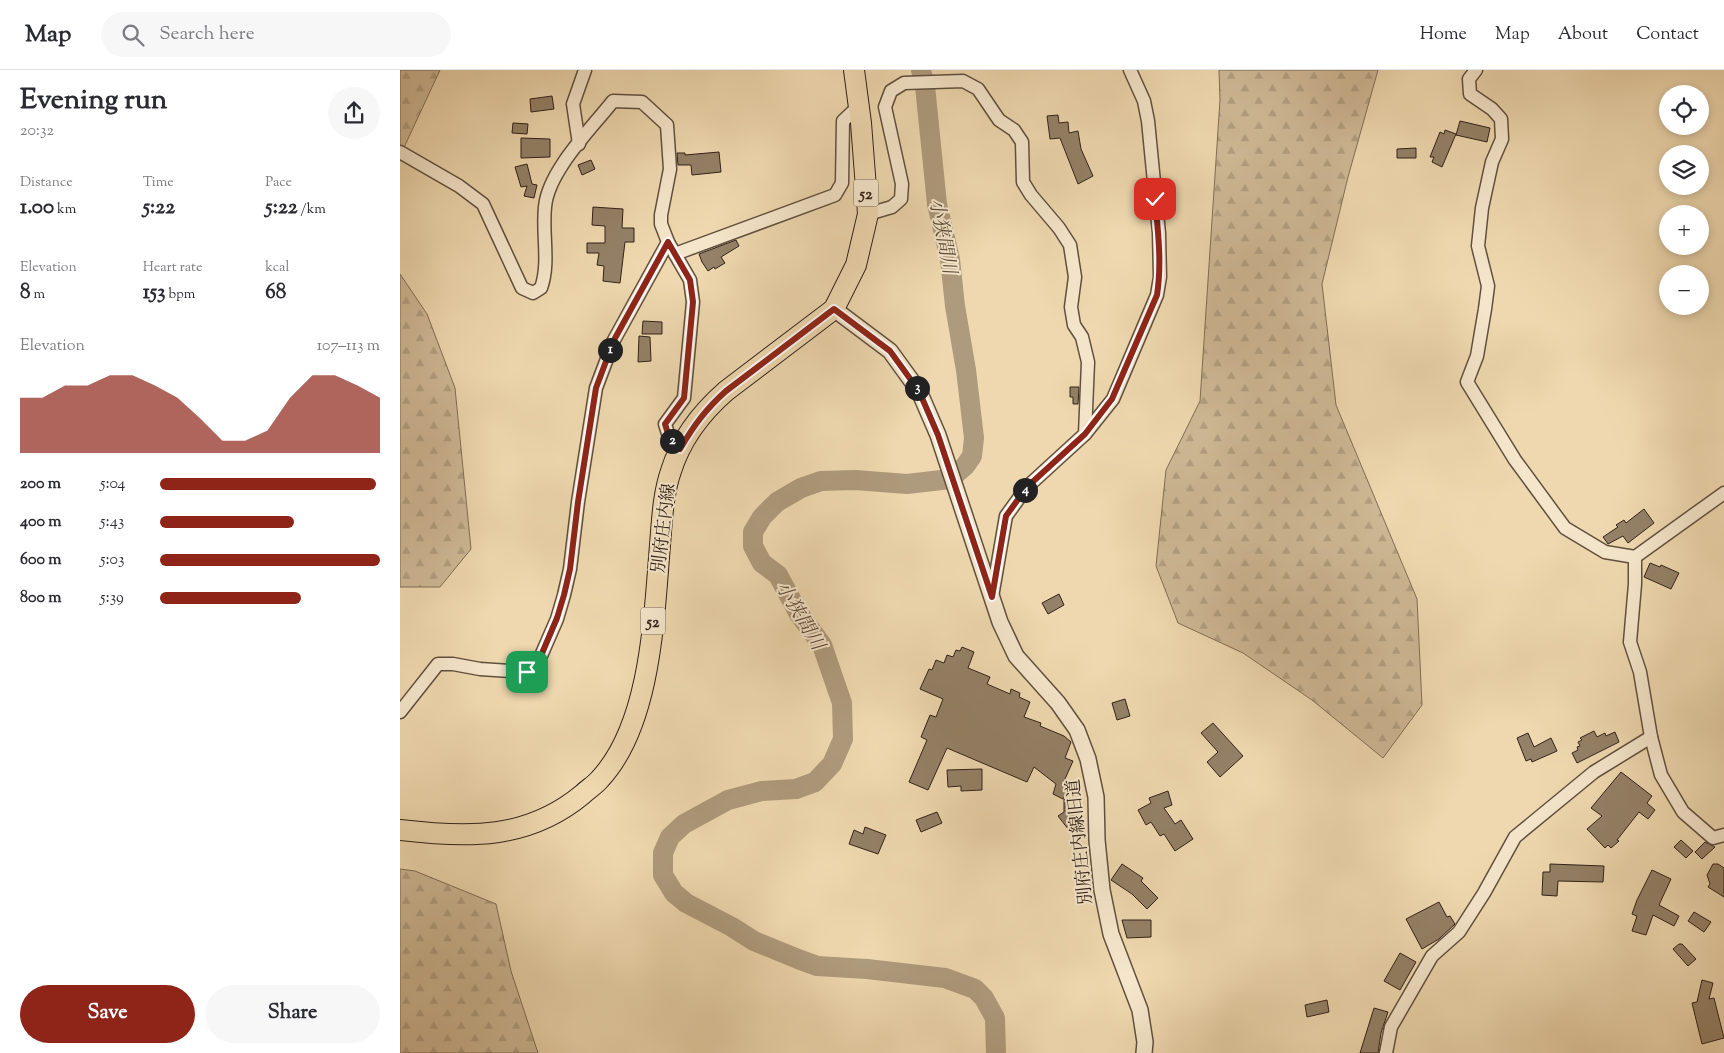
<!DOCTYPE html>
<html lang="en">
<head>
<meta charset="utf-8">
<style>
	:root { --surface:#fff; --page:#f7f7f7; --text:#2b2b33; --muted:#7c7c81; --line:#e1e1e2; --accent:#8f2418 }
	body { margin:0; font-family:"Sorts Mill Goudy","Noto Serif JP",serif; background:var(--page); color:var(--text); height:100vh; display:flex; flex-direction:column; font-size:19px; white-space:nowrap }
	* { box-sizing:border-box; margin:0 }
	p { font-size:16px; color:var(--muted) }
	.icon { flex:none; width:28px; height:28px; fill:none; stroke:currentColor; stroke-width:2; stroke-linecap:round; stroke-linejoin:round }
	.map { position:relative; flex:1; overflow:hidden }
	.drawer { display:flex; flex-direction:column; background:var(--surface); width:400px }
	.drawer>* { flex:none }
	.buttons { position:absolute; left:1259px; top:15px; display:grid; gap:10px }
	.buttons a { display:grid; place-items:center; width:50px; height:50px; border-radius:50%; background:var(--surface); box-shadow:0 2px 8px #0003; font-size:25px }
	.pin { position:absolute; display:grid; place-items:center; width:42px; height:42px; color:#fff; margin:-21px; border-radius:10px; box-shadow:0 2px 8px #0006 }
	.km { position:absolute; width:25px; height:25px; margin:-12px; border-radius:50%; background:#222; color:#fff; font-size:14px; line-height:25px; text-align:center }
	.round { display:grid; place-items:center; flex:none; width:52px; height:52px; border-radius:26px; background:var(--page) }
	.head { display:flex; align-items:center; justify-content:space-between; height:85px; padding:0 20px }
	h1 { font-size:28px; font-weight:800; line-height:38px }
	.metrics { display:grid; grid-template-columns:repeat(3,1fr); gap:8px; height:85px; padding:5px 20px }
	.metrics div { display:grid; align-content:center }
	.metrics b { font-size:21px; font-weight:800 }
	.metrics small { font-size:14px; font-weight:400 }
	.metrics p { font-size:14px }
	.chart { height:140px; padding:10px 20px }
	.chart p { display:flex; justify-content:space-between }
	.chart svg { width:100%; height:90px; margin-top:5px; fill:var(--accent); opacity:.7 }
	.cta { display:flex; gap:10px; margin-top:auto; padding:10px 20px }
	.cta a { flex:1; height:58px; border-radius:30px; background:var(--accent); color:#fff; font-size:20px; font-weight:800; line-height:58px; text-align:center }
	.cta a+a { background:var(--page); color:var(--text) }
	ul { padding:0 20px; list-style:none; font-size:16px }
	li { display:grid; grid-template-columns:80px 60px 1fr; align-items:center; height:38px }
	li i { height:12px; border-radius:6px; background:var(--accent) }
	header { display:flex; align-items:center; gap:30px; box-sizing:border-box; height:70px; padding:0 25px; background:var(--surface); border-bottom:1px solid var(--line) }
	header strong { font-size:24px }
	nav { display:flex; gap:28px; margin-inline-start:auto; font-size:18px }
	.search { width:350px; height:45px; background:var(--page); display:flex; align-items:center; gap:12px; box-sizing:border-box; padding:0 18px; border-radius:28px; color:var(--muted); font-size:19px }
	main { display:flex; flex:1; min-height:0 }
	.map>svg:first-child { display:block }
</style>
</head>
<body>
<header>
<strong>Map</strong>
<div class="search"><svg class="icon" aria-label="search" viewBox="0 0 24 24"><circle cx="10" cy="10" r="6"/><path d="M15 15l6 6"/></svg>Search here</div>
<nav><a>Home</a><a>Map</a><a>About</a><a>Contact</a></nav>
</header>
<main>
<section class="drawer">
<div class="head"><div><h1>Evening run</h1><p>20:32</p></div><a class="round"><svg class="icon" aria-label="share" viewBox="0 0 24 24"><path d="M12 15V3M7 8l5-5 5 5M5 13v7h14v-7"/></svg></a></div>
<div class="metrics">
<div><p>Distance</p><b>1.00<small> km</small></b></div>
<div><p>Time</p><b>5:22</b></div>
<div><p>Pace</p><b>5:22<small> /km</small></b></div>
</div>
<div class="metrics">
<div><p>Elevation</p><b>8<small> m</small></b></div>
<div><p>Heart rate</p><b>153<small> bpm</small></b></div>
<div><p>kcal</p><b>68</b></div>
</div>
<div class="chart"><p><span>Elevation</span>107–113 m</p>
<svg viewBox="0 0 160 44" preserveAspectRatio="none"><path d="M0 44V17L10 17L20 11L30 11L40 6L50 6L60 11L70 17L80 27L90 38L100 38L110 33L120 17L130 6L140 6L150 11L160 17V44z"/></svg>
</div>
<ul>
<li><b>200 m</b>5:04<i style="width:98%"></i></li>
<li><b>400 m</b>5:43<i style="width:61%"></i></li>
<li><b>600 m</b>5:03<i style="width:100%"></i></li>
<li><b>800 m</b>5:39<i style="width:64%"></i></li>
</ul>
<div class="cta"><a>Save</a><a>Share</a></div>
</section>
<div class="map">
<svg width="1324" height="983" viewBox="0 0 1324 983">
	<defs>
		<pattern id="forest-firs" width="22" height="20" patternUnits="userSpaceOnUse" patternTransform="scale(1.25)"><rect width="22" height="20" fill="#cfb996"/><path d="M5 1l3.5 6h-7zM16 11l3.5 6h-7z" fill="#b29f81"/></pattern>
	</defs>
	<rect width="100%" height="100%" fill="#efd8af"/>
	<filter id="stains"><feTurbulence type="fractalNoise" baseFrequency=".004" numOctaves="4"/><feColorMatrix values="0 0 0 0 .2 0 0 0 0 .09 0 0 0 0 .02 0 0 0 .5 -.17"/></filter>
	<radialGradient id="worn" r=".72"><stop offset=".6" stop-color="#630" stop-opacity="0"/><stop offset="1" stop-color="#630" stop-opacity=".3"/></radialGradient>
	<g fill="url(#forest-firs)" stroke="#806e58">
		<polygon points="0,0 40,0 0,86"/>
		<polygon points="819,0 978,0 948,107 922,214 936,335 1017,529 1022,635 983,688 912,630 843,583 778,553 756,496 766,400 800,331 820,30"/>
		<polygon points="0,204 27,244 55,318 71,479 40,517 0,517"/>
		<polygon points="0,799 15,801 96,834 111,901 138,983 0,983"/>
	</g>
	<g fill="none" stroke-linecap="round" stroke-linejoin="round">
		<polyline stroke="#ae9a7c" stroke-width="20" points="521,0 525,16 537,134 550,189 555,236 566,300 574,368 572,386 565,396 550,409 507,414 455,410 421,411 401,418 377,432 362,447 353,462 353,476 362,493 378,505 399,544 422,575 442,633 443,669 432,694 415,712 396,719 362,721 328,730 284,754 270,767 263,783 263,805 274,823 286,833 332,857 354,871 398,889 417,896 467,899 545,908 575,919 584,928 595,948 596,983"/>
	</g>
	<g fill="#948167" stroke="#31221a">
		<polygon points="152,26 154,39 131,42 130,29"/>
		<polygon points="658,45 659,53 668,52 669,63 678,61 681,79 693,106 678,114 660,68 650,69 647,46"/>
		<polygon points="1060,51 1090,58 1087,72 1056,65"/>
		<polygon points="113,53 128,54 127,64 112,63"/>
		<polygon points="1045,60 1056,64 1042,97 1032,92 1034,87 1030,87 1040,62 1044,64"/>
		<polygon points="121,68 150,69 150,87 121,88"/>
		<polygon points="1016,78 1016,88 997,88 997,79"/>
		<polygon points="319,82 321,102 292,105 291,95 278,95 277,83 285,83 285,85"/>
		<polygon points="191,90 195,99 182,105 178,95"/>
		<polygon points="127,94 132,114 137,115 134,128 124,126 127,116 121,117 115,97"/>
		<polygon points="193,137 223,139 222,158 234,158 234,172 225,172 220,213 203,211 204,196 197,195 199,183 187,183 187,173 205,173 205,156 192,155"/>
		<polygon points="336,170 339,176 321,187 325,193 315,199 314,197 308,201 302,192 299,184"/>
		<polygon points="243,251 262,252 262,264 242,264"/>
		<polygon points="239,266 250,267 251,291 238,292"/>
		<polygon points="670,317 679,317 678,334 673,334 673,327 670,327"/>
		<polygon points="1244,439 1254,453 1228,473 1223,466 1208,474 1203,467 1218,457 1216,455 1224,450 1226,453"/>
		<polygon points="1250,493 1260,497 1261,495 1279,503 1271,519 1244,507"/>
		<polygon points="659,524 664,535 648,544 642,533"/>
		<polygon points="562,577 574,582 568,598 590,607 587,614 610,624 611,619 620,623 619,627 630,632 624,647 641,653 640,656 664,666 671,672 665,688 673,691 665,709 671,712 663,729 653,724 656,714 634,697 627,712 547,678 528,720 509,712 527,670 521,667 530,645 536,647 543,629 520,619 529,599 532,600 536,590 544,593 547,585 553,587 556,580 560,581"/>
		<polygon points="725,629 730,646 717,650 712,633"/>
		<polygon points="813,653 843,686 820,707 807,692 818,682 801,663"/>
		<polygon points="1194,661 1197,667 1205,663 1206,666 1215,662 1219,672 1177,693 1172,683 1178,680 1177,677 1180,676 1178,672 1182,670 1180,668"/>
		<polygon points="1128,663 1134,677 1151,668 1157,681 1132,692 1131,689 1126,691 1117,668"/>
		<polygon points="582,699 582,720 561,721 561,716 548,717 547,700"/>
		<polygon points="1221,702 1252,726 1247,733 1255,740 1248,749 1239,742 1217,770 1219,771 1211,778 1208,775 1205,778 1187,759 1202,746 1191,738"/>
		<polygon points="768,721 772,735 764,738 775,754 781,750 793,769 775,781 764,764 760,766 751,752 746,755 738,740 751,733 749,728"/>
		<polygon points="664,729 684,756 672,764 658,746 664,742"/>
		<polygon points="537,742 542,753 521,762 516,750"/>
		<polygon points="465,757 486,765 478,784 449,774 454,760 463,764"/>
		<polygon points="1281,770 1293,781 1286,788 1274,777"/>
		<polygon points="1305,772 1315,777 1302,789 1295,782"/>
		<polygon points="722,794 743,808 741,811 758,828 747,839 732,824 711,810"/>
		<polygon points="1150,794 1204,796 1203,812 1158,811 1157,826 1142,825 1143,802 1150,802"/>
		<polygon points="1313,794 1318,794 1324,798 1324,827 1308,817 1310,814 1307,805"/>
		<polygon points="1252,800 1271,809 1259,835 1279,846 1274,856 1253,845 1246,865 1232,861 1237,846 1232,844 1237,830"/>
		<polygon points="1039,832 1047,847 1050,846 1055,854 1039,869 1022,879 1006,849"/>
		<polygon points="1294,842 1311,852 1304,862 1288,851"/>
		<polygon points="722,850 751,850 751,867 727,868"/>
		<polygon points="1279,874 1282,874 1296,889 1288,896 1273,879"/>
		<polygon points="1000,883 1016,892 1000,920 984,911"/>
		<polygon points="1302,910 1313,913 1309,929 1314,928 1324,968 1302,974 1292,933 1297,932"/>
		<polygon points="927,930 929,942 907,947 905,935"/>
		<polygon points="974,938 988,942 981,963 978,983 960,983"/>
	</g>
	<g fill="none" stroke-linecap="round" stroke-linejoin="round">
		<defs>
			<g id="minor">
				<polyline points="1076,0 1069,9 1070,24 1092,39 1101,49 1102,69 1092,92 1082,138 1078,176 1088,216 1085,239 1077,286 1067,312 1115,390 1165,458 1205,482 1235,487 1324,423"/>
				<polyline points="179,74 173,34 185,0"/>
				<path d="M0,82L59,116L83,134L122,218L133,223L141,218C150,193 142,164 145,137C148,101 191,59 213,31L242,32L267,55L270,99L261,145V154L268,172L290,210L293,232L284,328L265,354L270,370L280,379"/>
				<polyline points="468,144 492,137 501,129 502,114 485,37 491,21 504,13 563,11 578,19 599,50 614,60 622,72 623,112 631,125 659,158 670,175 675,207 671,237 674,255 682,267 688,292 685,364 627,417 606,446 592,527"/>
				<polyline points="275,184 435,125 442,113 443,51 459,36"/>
				<polyline points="685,364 713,329 757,225 760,207 759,163 748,51 744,31 730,0"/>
				<polyline points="1235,487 1235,514 1230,572 1240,602 1251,667 1261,705 1283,742 1313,768 1324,765"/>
				<polyline points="0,642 38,594 53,594 80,599 127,602 140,588 157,549 164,525 170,499 178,432 196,318 214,270 268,172"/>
				<polyline points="986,983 991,957 1032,886 1059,862 1084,823 1115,767 1194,702 1251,667"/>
			</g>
			<polyline id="tertiary" points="434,239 490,281 519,321 538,365 600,552 616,586 658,633 677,660 688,689 696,727 697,770 702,820 711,864 740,940 745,972 744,983"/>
			<path id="primary" d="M0,760C68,768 128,770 183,724C188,719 195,715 200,709C251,654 254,547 260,475C262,450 263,424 271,401C281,369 302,342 326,321L434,239L456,195L468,144L461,53L454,0"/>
		</defs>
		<use href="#minor" stroke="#60503f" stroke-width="15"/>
		<use href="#tertiary" stroke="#60503f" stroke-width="18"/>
		<use href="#primary" stroke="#31221a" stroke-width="22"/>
		<use href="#minor" stroke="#f5e6cb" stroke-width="12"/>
		<use href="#tertiary" stroke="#f5e6cb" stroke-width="15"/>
		<use href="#primary" stroke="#efd8af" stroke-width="20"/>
	</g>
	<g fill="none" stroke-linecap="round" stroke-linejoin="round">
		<defs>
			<path id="route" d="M127,602L140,588L157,548L164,525L170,499L178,432L196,318L214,270L268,172L290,210L293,232L284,328L265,354L270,370L280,379C294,355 306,339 326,321L434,239L490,281L519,321L538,365L592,527L606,446L627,417L685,364L712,329L757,225C762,193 758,161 755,129"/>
		</defs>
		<use href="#route" stroke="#fff" stroke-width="10"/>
		<use href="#route" stroke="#8f2418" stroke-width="6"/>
	</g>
	<g text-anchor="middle" stroke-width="4" stroke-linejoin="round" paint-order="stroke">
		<g fill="#f5e6cb" stroke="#6c5d4f" stroke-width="1">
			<rect x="453.5" y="109.5" width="25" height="27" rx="4"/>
			<rect x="240.5" y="537.5" width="25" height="27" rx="4"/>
		</g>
		<g font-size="16" font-weight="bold" fill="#31221a">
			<text x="466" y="129">52</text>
			<text x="253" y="557">52</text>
		</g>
		<g font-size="18" fill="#31221a" stroke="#f5e6cb">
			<text transform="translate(263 458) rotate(-83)" y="6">別府庄内線</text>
			<text transform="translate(679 772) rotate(-96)" y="6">別府庄内線旧道</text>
		</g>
		<g font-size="19" font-style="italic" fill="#5d4c3c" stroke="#f5e6cb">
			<text transform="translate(544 166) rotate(79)" y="7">小狭間川</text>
			<text transform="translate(401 545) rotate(59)" y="7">小狭間川</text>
		</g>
	</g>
	<rect width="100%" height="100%" filter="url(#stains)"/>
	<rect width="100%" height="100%" fill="url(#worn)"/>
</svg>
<div class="buttons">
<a><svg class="icon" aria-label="locate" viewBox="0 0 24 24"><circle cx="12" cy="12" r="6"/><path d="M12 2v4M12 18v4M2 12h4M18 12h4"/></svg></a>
<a><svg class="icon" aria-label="layers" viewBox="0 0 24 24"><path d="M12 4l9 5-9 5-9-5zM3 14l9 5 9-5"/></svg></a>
<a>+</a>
<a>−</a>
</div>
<div class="pin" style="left:127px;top:602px;background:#1e9e55"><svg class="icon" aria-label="arrive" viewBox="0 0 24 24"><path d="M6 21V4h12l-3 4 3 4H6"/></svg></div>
<div class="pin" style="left:755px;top:129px;background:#d93025"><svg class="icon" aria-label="check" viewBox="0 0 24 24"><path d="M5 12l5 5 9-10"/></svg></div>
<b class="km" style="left:210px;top:280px">1</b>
<b class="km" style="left:272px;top:371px">2</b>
<b class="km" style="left:517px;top:318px">3</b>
<b class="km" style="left:625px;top:420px">4</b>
</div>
</main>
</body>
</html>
